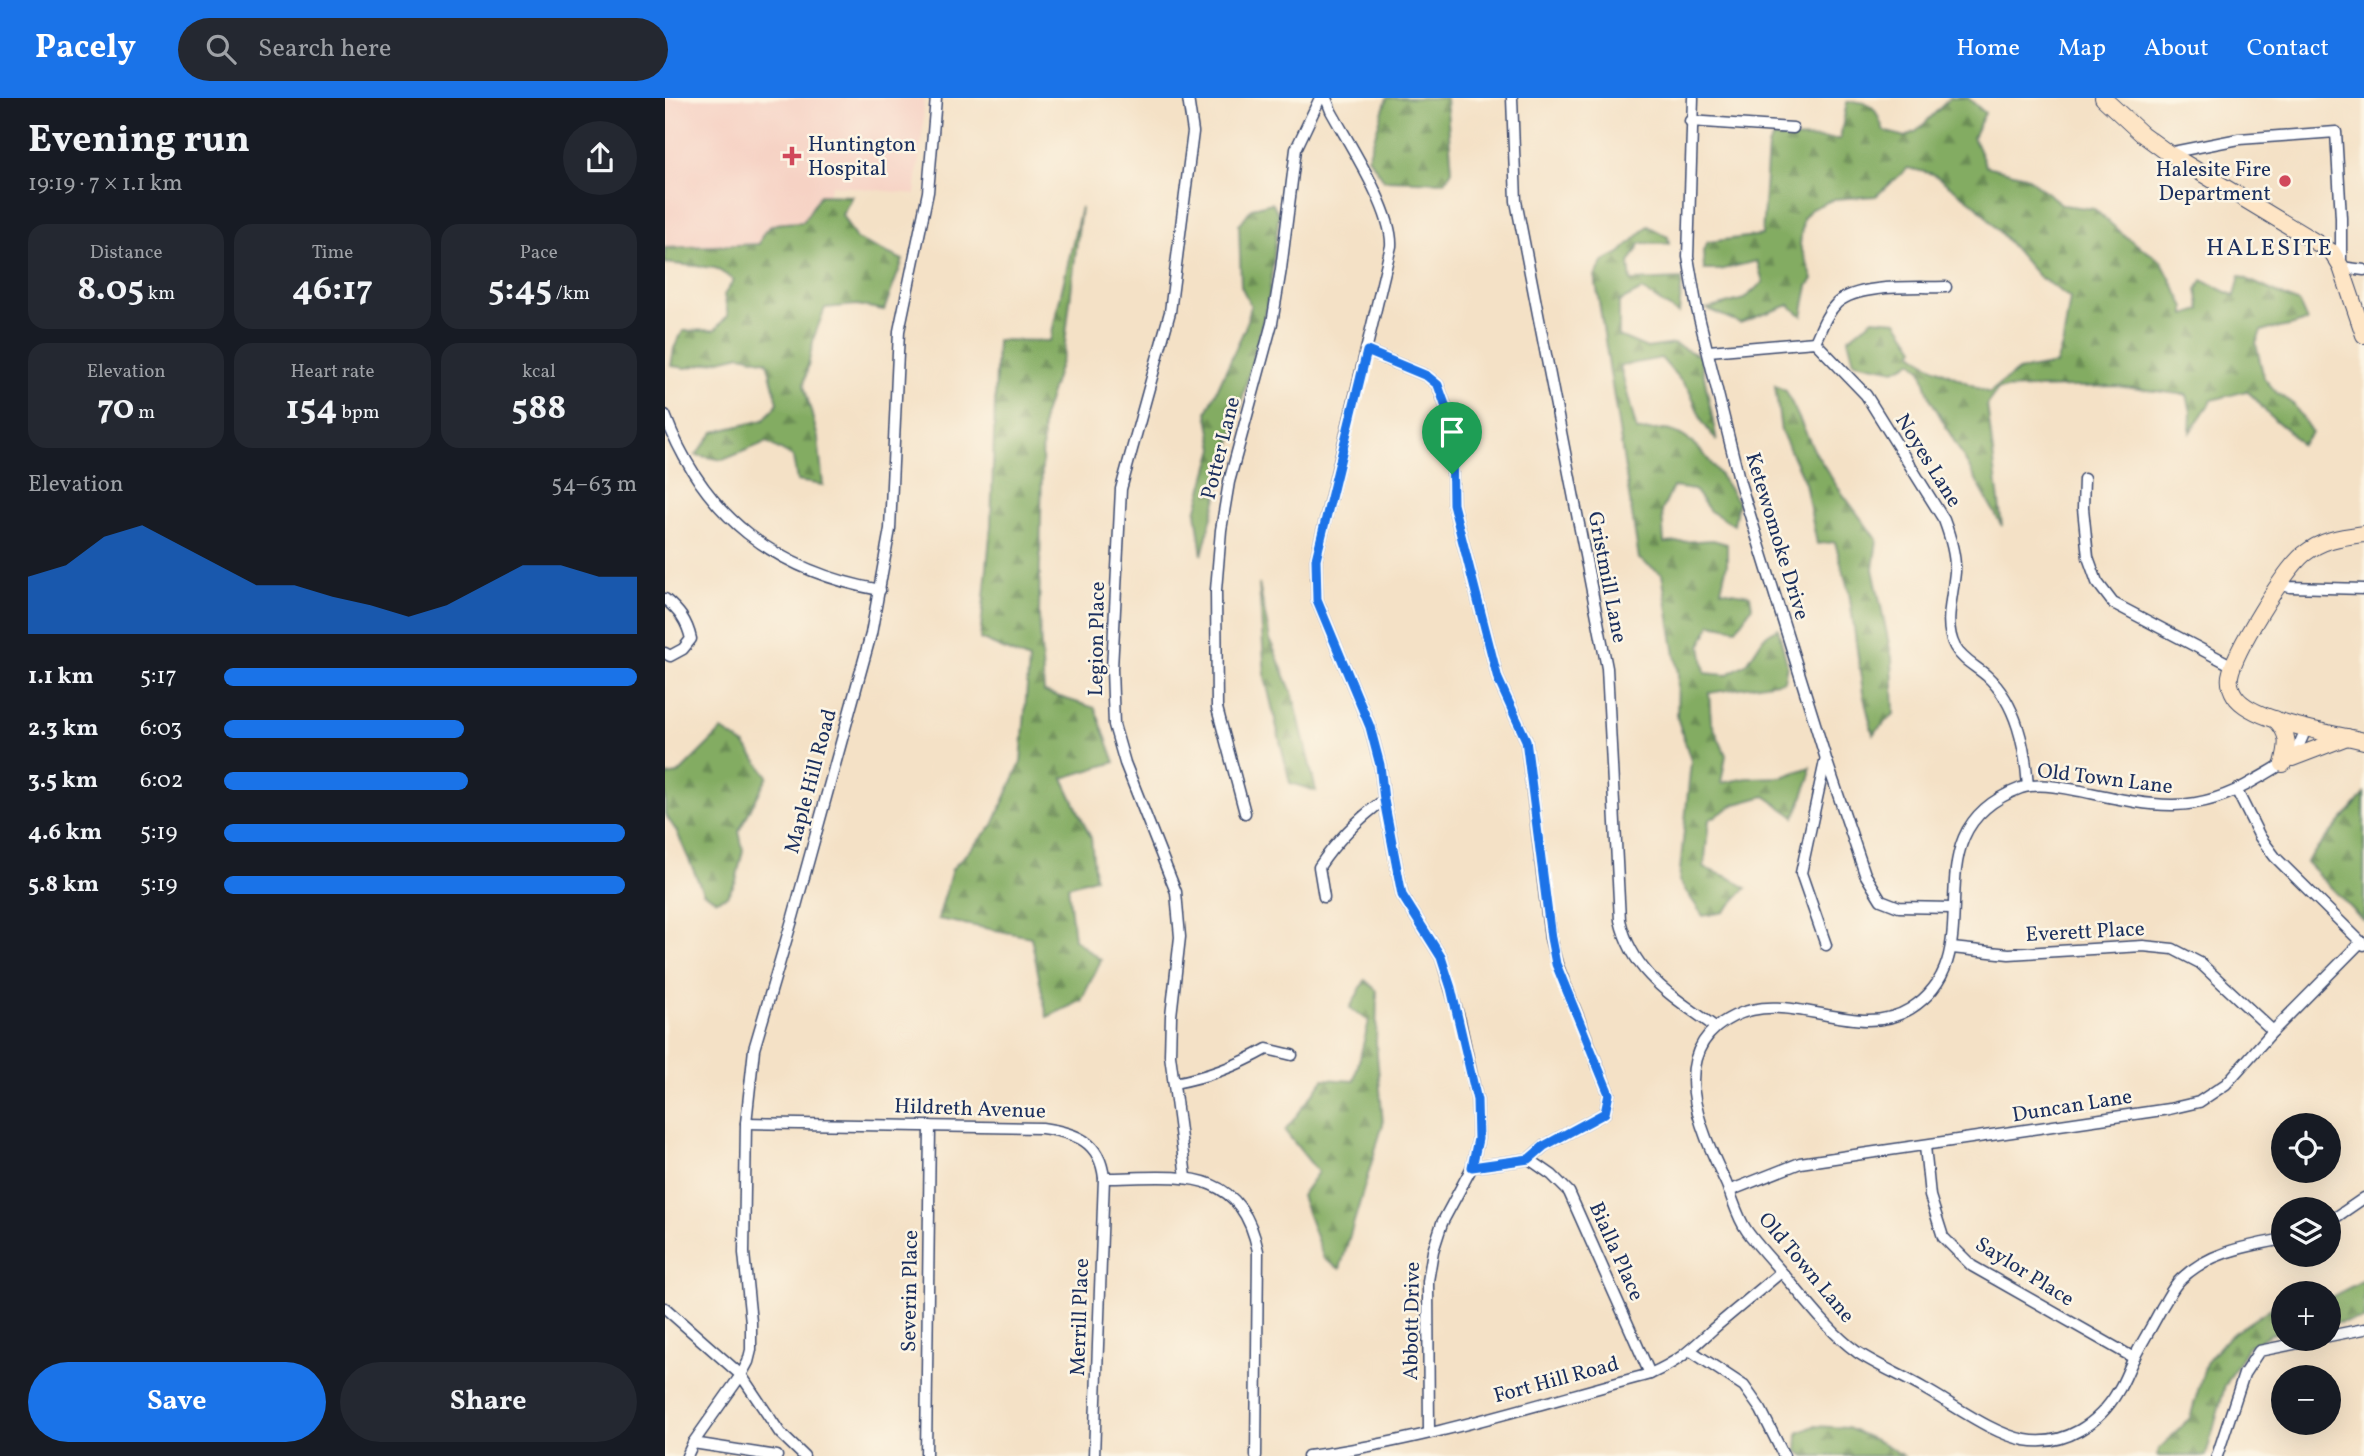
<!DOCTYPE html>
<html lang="en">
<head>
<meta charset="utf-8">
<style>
	:root { --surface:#171b24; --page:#242831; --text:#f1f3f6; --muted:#9ea1a6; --accent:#1a73e8 }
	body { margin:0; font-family:Vollkorn,serif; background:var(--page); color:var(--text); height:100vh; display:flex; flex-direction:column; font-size:26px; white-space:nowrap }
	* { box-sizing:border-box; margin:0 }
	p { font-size:23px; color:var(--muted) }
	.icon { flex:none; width:38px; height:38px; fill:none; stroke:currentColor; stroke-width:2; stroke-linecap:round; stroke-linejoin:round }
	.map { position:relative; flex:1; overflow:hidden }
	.side { display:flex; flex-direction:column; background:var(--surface); width:665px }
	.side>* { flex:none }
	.tools { position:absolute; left:1606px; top:1015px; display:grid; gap:14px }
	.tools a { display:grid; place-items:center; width:70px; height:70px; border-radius:50%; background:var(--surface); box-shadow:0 7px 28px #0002; font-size:35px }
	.pin { position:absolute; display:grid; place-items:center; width:60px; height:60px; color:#fff; margin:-72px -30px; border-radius:50% 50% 50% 0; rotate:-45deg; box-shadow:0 0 7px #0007 }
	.pin .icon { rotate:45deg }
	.round { display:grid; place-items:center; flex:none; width:74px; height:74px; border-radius:37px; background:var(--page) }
	.overview { display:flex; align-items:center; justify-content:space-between; height:119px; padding:0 28px }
	h1 { font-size:38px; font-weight:700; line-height:52px }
	.metrics { display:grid; grid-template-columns:repeat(3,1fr); gap:10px; height:119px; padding:7px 28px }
	.metrics div { display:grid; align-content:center; border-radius:18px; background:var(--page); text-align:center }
	.metrics b { font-size:35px; font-weight:700 }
	.metrics small { font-size:19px; font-weight:400 }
	.metrics p { font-size:19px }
	.chart { height:196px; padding:14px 28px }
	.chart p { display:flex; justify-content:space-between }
	.chart svg { width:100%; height:126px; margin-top:7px; fill:var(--accent); opacity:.7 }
	.cta { display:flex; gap:14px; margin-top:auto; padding:14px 28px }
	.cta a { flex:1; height:80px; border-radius:42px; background:var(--accent); color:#fff; font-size:28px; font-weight:700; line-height:80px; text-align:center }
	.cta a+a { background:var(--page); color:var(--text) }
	ul { padding:0 28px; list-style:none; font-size:23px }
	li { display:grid; grid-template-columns:112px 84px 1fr; align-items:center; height:52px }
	li i { height:18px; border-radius:9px; background:var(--accent) }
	header { display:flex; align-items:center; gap:42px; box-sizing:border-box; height:98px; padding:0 35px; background:var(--accent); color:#fff }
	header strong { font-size:33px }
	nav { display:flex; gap:38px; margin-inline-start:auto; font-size:24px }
	.search { width:490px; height:63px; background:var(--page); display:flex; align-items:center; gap:18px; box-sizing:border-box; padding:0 24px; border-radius:38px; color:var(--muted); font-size:26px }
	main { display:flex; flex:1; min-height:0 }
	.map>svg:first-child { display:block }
</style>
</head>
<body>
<header>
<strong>Pacely</strong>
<div class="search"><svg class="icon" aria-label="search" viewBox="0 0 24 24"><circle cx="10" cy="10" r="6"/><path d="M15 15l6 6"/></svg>Search here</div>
<nav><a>Home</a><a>Map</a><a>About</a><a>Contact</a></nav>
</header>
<main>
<section class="side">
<div class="overview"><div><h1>Evening run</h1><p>19:19 · 7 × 1.1 km</p></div><a class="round"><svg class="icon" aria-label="share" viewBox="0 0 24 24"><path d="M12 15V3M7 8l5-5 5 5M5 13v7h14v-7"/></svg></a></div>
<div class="metrics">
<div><p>Distance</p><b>8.05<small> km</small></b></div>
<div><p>Time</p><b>46:17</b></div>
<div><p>Pace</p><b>5:45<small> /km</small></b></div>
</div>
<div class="metrics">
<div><p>Elevation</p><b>70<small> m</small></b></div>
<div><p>Heart rate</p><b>154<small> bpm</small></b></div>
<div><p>kcal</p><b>588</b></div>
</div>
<div class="chart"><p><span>Elevation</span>54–63 m</p>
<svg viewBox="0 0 160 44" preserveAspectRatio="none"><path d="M0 44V24L10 20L20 10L30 6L40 13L50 20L60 27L70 27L80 31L90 34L100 38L110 34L120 27L130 20L140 20L150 24L160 24V44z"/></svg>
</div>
<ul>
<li><b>1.1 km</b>5:17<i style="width:100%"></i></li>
<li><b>2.3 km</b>6:03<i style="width:58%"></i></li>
<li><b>3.5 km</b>6:02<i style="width:59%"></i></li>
<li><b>4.6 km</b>5:19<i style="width:97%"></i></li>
<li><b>5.8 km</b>5:19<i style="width:97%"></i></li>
</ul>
<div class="cta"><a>Save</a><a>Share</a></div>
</section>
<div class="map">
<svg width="1699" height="1358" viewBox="0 0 1699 1358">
	<defs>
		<pattern id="forest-firs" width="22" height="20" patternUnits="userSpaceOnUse" patternTransform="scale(1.75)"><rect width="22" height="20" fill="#83ac62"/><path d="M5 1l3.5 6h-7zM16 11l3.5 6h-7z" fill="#6a8c54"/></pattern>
	</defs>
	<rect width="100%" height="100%" fill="#fcf5e5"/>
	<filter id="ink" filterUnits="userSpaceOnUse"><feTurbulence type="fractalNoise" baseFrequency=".0143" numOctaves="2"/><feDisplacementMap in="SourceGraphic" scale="14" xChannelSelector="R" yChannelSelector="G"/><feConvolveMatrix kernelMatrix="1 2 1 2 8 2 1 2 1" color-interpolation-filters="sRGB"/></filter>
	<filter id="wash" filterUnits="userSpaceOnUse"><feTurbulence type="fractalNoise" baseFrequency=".00686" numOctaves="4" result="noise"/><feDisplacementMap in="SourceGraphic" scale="28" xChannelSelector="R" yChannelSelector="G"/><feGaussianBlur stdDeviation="1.57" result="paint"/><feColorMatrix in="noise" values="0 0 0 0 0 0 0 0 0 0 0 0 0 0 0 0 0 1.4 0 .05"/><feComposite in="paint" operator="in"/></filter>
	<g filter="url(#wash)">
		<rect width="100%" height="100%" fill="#f4e1c6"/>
		<polygon fill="#f6d2c4" points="0,0 259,0 258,29 250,96 167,87 149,124 99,156 0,157"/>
		<g fill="url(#forest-firs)" stroke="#4f6e60" stroke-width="2">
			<polygon points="722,0 781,0 787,72 780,84 719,82 703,59"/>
			<path d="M1285,0H1303L1320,15L1308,39L1321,68L1360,78L1398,107L1429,111L1461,139L1496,163L1520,209V217L1536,212L1532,192L1537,182L1570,198L1575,178L1634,205L1642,223L1625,228L1596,233L1591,246L1599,280L1611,294L1629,307L1647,335L1636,347C1627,334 1617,328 1605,318C1596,310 1592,299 1581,293L1547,302L1525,334L1526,314L1522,297L1451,288L1333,291L1322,306L1337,428L1265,300L1256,271L1247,263L1230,272L1189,264L1183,241L1208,221L1232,223L1250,250L1247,254L1262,266L1324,295L1352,273L1391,266L1398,244L1405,200L1373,178L1311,107L1268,76L1243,70L1211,98L1169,101L1146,111L1138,121L1135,147L1148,181L1143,188L1137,218L1124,207L1075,225L1042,211L1079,201L1098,184L1092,163L1055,172H1039L1038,153L1043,144L1097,137L1103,48L1108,40L1175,41L1182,4C1209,2 1210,10 1219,33L1240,39L1252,33Z"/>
			<path d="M155,97L187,98L177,117L191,141L238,162L219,212L192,207L160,210L149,239L139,287L153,340L158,387L132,383L128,359L101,344L58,362L31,357L49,334L99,322L113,305L102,263L76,257L21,270L6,268L9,250L18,233L50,232L63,217L59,197L69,182L50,170L0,165V150L94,146C101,121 115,126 138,124Z"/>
			<polygon points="607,105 614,116 604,198 537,457 531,414 549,350 542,314 580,230 586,208 576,188 574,127 587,110"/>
			<polygon points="416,109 399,254 378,320 374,518 379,594 430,610 450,664 398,680 426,740 430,780 403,788 409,841 436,862 416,903 382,919 366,839 273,821 287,771 328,727 356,664 364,562 315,541 326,428 332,242 385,243"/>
			<path d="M983,128L1003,139L1004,146L976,145L964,165L966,183L1017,181L1014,216L977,192L954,204V238L982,250L1009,246L1035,258L1052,343L1038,325L1024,292L996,260L955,268L972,333C981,333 991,331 1000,332C1032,335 1056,380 1073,404L1069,427L1045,413L1029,392L1008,389L997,413L999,445L1048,442L1062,446V466L1056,492L1085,497L1087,509L1071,531L1046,526L1036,547L1040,575L1061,577L1082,565L1099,539L1113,530L1122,566L1119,583L1044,595L1046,623L1061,657L1056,685L1082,680L1117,679L1145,669V679L1130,719L1100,698L1071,706L1044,722L1039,770L1065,780L1081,790L1059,814L1038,818L1014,783L1026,663L1012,619L1013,576L997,476L974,461L930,178L939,163L955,155Z"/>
			<polygon points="1110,288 1121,293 1149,352 1171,387 1212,442 1208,471 1227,560 1229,616 1208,636 1198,595 1184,494 1170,444 1152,446 1140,385 1116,333"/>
			<polygon points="594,486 605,542 628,597 651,693 625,685 600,579"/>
			<polygon points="57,632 80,647 103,678 74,733 78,752 71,783 62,798 51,802 38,794 12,734 0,716 0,678 13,676"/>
			<polygon points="1699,696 1699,823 1641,764"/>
			<polygon points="700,882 712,893 711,945 718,1026 675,1171 659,1161 636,1098 653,1074 620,1033 659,981 689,983 704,923 685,910"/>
			<polygon points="1699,1182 1699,1221 1664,1226 1664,1200"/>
			<polygon points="1609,1208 1619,1208 1619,1234 1606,1236 1583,1248 1560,1288 1541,1358 1492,1358 1494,1351 1525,1320 1541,1265 1564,1238"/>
			<polygon points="1149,1328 1183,1330 1221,1347 1238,1358 1141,1358 1132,1353 1133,1335"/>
		</g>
	</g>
	<g filter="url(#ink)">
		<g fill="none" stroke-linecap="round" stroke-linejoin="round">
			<defs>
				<g id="street">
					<path d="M661,0L666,13C684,46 728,113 726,148L651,461L652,502L705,629L715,667L719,702L737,797L776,859L795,923L812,1002L813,1041L807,1069L777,1125L768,1153L763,1183L764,1335"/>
					<path d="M847,0L851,103L942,570L955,822C968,877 1008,898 1050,929"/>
					<polyline points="1028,0 1023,159 1032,211 1075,385 1161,661 1200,776 1216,802 1234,809 1287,810"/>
					<polyline points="1025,23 1128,30"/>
					<polyline points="1503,55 1574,41 1671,34 1676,120 1676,169 1699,172"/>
					<path d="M1150,244C1156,231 1161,216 1172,205C1194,185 1252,190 1281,189"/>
					<polyline points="702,253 762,278 773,287 783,315 787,342 788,406 833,581 861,642 885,840 892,866 944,996 940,1015 879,1048 864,1061 807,1069"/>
					<path d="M1044,253L1150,244L1201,297L1279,422C1285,438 1291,456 1290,474C1288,498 1278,527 1290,549C1297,562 1312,569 1322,578C1352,606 1360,649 1363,688"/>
					<path d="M0,317C38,418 110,473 215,492"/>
					<polyline points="1419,381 1418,410 1423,459 1432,484 1448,505 1568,568"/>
					<polyline points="1615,487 1625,489 1699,491"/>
					<path d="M0,501C14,513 22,523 26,541L18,551L5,558L0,555"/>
					<polyline points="1160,663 1136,775 1161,847"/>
					<polyline points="1572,693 1595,739 1610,759 1699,847"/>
					<polyline points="580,715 552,610 551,492 556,432 564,384 607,225 616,171 631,51 655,0"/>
					<path d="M659,799L654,769C672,742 693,721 719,702"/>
					<polyline points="1287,850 1344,856 1478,848 1508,851 1535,865 1608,933"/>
					<path d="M509,985C543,979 572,968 602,951L627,957"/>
					<path d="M81,1025L377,1030C411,1035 435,1043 439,1080L429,1358"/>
					<polyline points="1260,1048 1265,1098 1278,1139 1307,1168 1469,1260"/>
					<polyline points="864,1061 887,1077 904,1094 985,1276"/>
					<polyline points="521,1079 505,957 506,918 515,839 511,794 460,665 449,627 447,571 456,391 505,214 528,34 523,0"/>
					<path d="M439,1080C509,1080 575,1064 593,1153L591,1358"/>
					<polyline points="1064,1093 1135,1065 1504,1011 1534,1004 1561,986 1608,933 1696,844"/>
					<polyline points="1664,1124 1699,1100"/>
					<path d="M1619,1141C1582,1148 1544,1154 1516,1181C1508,1188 1503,1200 1497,1209C1488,1227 1477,1244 1468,1262C1463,1272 1459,1284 1453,1293C1434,1326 1399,1349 1360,1342C1328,1336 1289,1307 1260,1291C1238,1278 1213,1268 1192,1254C1167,1236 1146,1209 1126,1185C1112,1168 1095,1151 1082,1133C1072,1119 1068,1101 1061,1085C1037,1034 997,953 1069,918C1126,890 1192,944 1245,911C1335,855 1236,735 1356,690C1374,684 1398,690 1416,693C1482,707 1528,720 1590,682C1619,665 1631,663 1641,629"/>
					<polyline points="0,1210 76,1277 115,1335 139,1358"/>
					<polyline points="1664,1238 1699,1231"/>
					<polyline points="1026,1253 1079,1288 1096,1312 1119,1358"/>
					<polyline points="28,1345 112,1358"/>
					<polyline points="22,1358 28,1345 76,1277 83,1264 86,1252 86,1224 79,1155 81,1025 89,951 128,819 206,536 225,431 234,233 263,94 271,0"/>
					<polyline points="261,1358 265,1028"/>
					<path d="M643,1358C759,1343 872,1306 985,1276C1016,1262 1024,1253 1048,1231C1070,1212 1094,1193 1116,1174"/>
					<polyline points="1552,1358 1579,1276 1594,1253 1654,1241"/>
				</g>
				<g id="secondary">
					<polyline points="1438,0 1477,36 1503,55 1667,154 1676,169 1699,237"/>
					<path d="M1699,436C1677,439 1658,441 1639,456C1620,471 1569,554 1565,578C1564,585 1566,592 1570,598C1587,624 1668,635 1699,643"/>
					<path d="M1610,621C1625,636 1623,647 1618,666"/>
					<polyline points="1627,660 1682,639"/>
				</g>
			</defs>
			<use href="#street" stroke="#3c4a6e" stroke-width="13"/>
			<use href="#secondary" stroke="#3c4a6e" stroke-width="18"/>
			<use href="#street" stroke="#fff" stroke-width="10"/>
			<use href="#secondary" stroke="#fee5c5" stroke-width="16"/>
		</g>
	</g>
	<g fill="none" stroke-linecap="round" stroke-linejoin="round" filter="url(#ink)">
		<defs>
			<polygon id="route" points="702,253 762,278 773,287 783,315 787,342 788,406 833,581 861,642 886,840 891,866 944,996 940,1015 879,1048 864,1061 807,1069 813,1041 812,1002 786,890 776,859 737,797 719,702 715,667 705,629 652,502 651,461"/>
		</defs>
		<use href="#route" stroke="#fff" stroke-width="14"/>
		<use href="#route" stroke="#1a73e8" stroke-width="9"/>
	</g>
	<g fill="#d1495b" stroke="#fcf5e5" stroke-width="2.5">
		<path d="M123.5 47.5h7v7h7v7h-7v7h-7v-7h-7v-7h7z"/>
		<circle cx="1620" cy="83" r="7"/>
	</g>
	<g text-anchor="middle" stroke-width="5" stroke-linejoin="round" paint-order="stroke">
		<g font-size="21" fill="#1b2f5e" stroke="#fcf5e5" text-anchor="start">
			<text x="143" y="53">Huntington<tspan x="143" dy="24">Hospital</tspan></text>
			<text x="1606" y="78" text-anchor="end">Halesite Fire<tspan x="1606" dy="24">Department</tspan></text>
		</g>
		<g font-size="21" fill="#1b2f5e" stroke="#fcf5e5">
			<text transform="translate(555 350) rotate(-76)" y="7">Potter Lane</text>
			<text transform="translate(1264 362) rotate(58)" y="7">Noyes Lane</text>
			<text transform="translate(1113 438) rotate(73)" y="7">Ketewomoke Drive</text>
			<text transform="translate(943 479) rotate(79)" y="7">Gristmill Lane</text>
			<text transform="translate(431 541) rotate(-89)" y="7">Legion Place</text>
			<text transform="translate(1440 680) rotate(7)" y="7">Old Town Lane</text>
			<text transform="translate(145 683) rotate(-75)" y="7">Maple Hill Road</text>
			<text transform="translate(1420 833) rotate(-3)" y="7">Everett Place</text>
			<text transform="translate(1407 1007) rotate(-9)" y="7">Duncan Lane</text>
			<text transform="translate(305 1010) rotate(2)" y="7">Hildreth Avenue</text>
			<text transform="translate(952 1153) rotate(66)" y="7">Bialla Place</text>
			<text transform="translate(1142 1169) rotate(50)" y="7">Old Town Lane</text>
			<text transform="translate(1360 1173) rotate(32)" y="7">Saylor Place</text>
			<text transform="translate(244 1193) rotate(-89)" y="7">Severin Place</text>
			<text transform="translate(414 1219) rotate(-88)" y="7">Merrill Place</text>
			<text transform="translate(746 1223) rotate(-89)" y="7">Abbott Drive</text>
			<text transform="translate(891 1281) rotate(-15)" y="7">Fort Hill Road</text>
		</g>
		<g font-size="24" letter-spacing="2" fill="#1b2f5e" stroke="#fcf5e5">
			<text x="1605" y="157">HALESITE</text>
		</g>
	</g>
</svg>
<div class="tools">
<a><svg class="icon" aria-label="locate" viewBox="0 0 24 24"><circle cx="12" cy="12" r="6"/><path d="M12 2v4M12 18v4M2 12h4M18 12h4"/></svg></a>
<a><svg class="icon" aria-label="layers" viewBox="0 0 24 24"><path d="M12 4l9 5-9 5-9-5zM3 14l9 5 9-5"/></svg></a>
<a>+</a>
<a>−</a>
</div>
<div class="pin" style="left:787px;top:376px;background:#1e9e55"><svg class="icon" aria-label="arrive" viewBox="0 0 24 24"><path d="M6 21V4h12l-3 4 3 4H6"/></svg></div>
</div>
</main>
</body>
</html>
